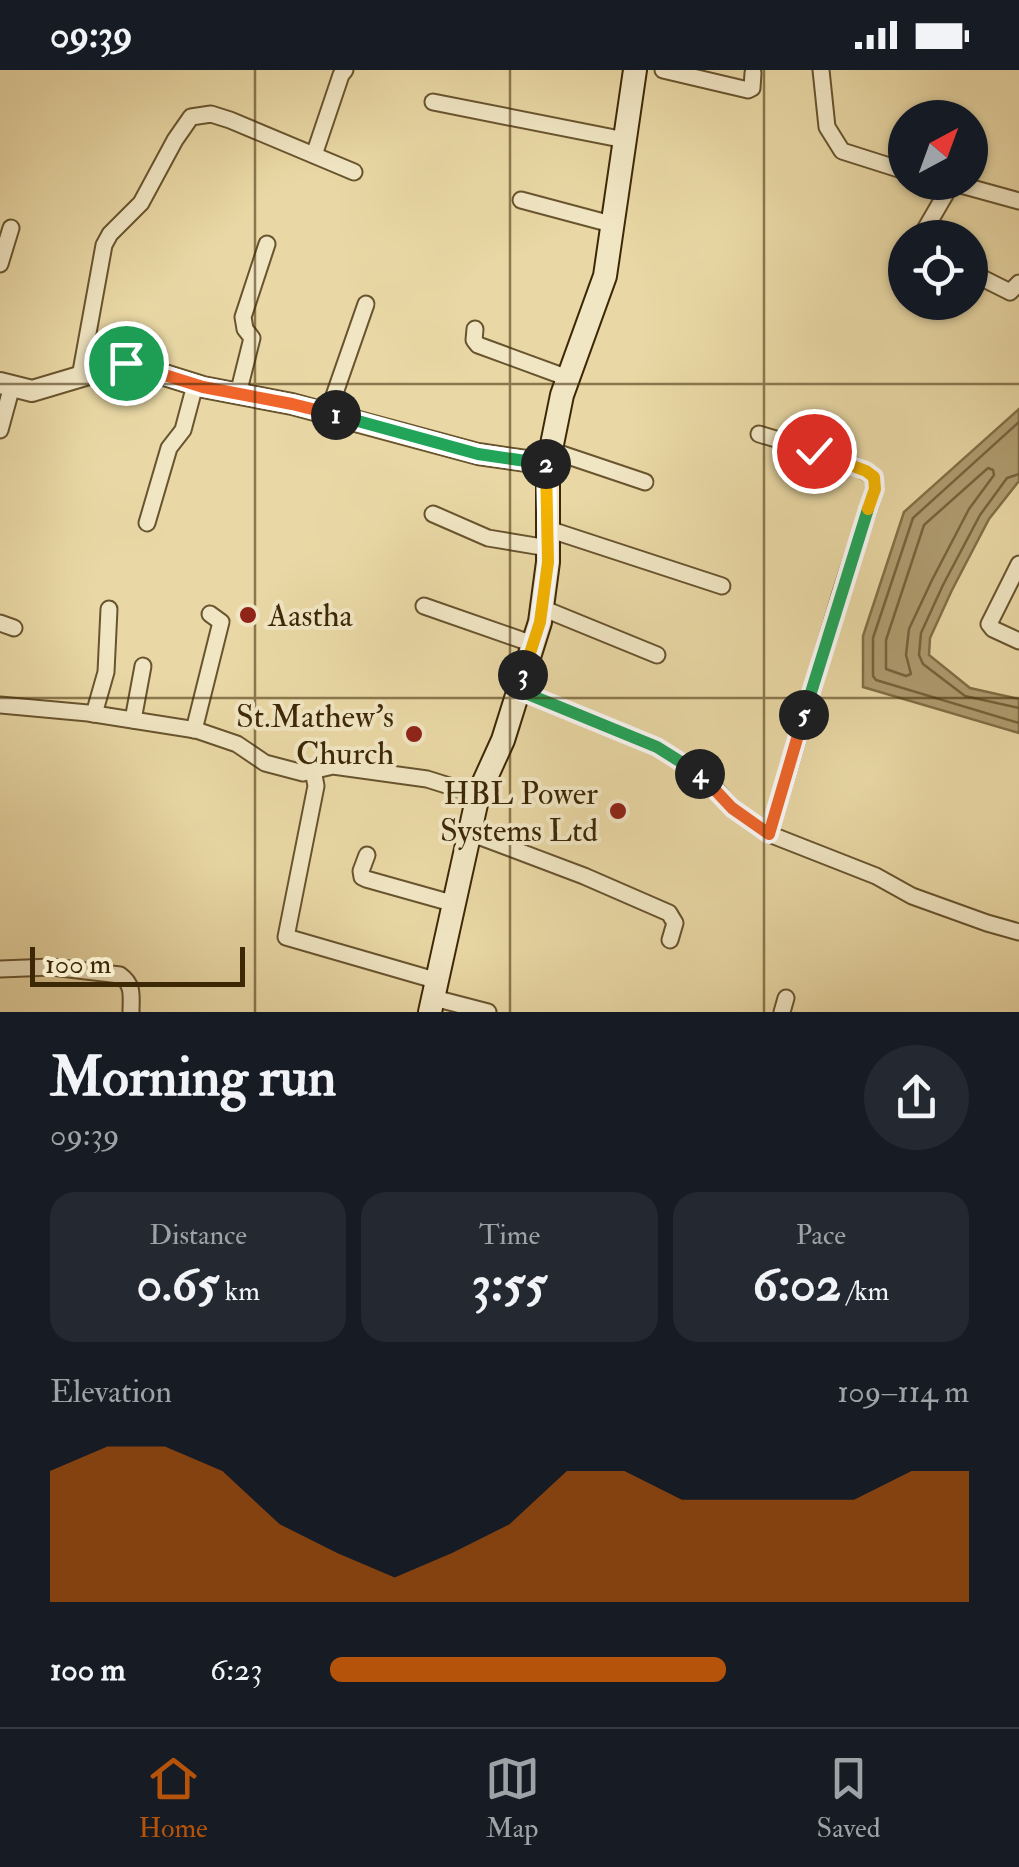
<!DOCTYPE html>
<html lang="en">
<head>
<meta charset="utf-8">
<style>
	:root { --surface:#171b24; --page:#242831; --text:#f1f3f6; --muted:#9ea1a6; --line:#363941; --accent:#b45309 }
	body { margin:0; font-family:"IM FELL Double Pica",serif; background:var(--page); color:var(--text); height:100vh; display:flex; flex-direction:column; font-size:38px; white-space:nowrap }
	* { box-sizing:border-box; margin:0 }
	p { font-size:32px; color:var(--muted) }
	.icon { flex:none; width:55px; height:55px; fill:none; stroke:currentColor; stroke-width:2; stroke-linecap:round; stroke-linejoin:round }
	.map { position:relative; height:942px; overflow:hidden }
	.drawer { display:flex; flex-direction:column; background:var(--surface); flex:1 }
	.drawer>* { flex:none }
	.needle { width:65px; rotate:41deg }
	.tools { position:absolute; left:888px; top:30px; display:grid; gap:20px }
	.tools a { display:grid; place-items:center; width:100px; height:100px; border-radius:50%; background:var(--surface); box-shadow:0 2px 8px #0004; font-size:50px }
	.scale { position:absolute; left:30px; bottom:25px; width:215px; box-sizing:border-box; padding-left:10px; border:5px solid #3d2806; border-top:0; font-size:28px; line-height:35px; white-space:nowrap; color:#3d2806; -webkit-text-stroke:8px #f1e6c4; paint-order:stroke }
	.pin { position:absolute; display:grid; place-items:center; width:85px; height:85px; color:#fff; margin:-42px; border:5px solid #fff; border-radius:50%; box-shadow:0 2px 10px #0007 }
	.km { position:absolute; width:50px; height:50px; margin:-25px; border-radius:50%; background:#222; color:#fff; font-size:28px; line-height:50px; text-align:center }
	.round { display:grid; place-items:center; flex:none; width:105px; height:105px; border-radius:52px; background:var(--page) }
	.headline { display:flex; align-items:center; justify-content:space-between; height:170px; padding:0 50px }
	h1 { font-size:55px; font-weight:700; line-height:75px }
	.stats { display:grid; grid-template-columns:repeat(3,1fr); gap:15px; height:170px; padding:10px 50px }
	.stats div { display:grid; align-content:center; border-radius:25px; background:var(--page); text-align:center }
	.stats b { font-size:50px; font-weight:700 }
	.stats small { font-size:28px; font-weight:400 }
	.stats p { font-size:28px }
	.chart { height:280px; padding:20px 50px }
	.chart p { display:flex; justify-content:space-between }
	.chart svg { width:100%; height:180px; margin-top:10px; fill:var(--accent); opacity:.7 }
	ul { padding:0 50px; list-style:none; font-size:32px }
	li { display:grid; grid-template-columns:160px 120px 1fr; align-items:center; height:75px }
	li i { height:25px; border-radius:12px; background:var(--accent) }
	.status { display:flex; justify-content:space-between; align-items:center; height:70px; padding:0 50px; background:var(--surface); direction:ltr }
	.status svg { height:28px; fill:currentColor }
	.tabs { display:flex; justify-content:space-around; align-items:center; height:140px; border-top:2px solid var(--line); background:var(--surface); font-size:28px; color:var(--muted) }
	.tabs a { display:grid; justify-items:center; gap:5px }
	.tabs .selected { color:var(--accent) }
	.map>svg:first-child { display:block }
</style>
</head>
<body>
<div class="status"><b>09:39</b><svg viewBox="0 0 49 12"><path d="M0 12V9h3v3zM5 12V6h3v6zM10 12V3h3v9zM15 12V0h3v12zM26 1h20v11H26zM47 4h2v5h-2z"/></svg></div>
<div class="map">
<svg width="1019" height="942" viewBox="0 0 1019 942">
	<rect width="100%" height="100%" fill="#e9d8a5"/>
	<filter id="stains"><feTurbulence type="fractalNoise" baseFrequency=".002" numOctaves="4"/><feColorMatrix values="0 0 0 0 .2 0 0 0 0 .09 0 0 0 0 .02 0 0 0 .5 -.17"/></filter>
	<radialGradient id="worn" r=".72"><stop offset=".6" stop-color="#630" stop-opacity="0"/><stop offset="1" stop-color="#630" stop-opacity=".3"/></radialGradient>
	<polygon fill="#af9c6f" stroke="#816e45" stroke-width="2.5" points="1019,339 1019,411 989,449 952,520 930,568 929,585 970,618 1019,629 1019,663 863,617 863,566 904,442"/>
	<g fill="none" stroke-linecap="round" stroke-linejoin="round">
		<g stroke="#76623a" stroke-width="2.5">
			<polyline points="1019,352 913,448 873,568 873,606 876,610 1019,653"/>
			<polygon points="988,398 993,400 994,405 969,439 932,510 909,559 906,585 911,604 906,606 886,599 886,570 924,455"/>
			<polyline points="1019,404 1007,408 980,445 943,515 921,563 919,585 923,594 965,626 1019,638"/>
		</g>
		<defs>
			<g id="minor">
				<polyline points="663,0 748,20 752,18 753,3"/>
				<polyline points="821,0 827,57 842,81 905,101"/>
				<polyline points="433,32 625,70"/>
				<polyline points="314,85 341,5 345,0"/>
				<polyline points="950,112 1019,131"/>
				<polyline points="521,130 611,154"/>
				<polyline points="920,168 952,113"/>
				<polyline points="0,194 11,158"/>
				<polyline points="970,202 1010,222 1019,213"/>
				<polyline points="475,259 474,270 478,275 568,308"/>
				<polyline points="80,307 104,175 110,164 141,133 175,70 191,47 211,44 230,50 354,102"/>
				<polyline points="238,324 252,268 245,259 243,247 267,174"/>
				<polyline points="328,343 366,234"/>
				<polyline points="0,360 12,316"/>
				<path d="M759,364C797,376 841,385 874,407L875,419L841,523L769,764"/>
				<polyline points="550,380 645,412"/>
				<polyline points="433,444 488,468 548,478"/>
				<polyline points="147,453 169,378 183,360 195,315"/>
				<polyline points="548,459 722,516"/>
				<polyline points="1019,494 989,554 993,559 1019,571"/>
				<polyline points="424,536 533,574"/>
				<polyline points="542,538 657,585"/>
				<polyline points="0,553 14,558"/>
				<polyline points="518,620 657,677 703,705 732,738 769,764 876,806 912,826 987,853 1019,862"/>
				<polyline points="0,635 88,643 196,660 237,674 265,693 303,703 333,696 427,709 478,725"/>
				<polyline points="94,644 106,602 109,539"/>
				<polyline points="133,650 143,596"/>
				<polyline points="194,660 221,552 210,544"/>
				<polyline points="313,700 316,716 286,867 438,911"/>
				<polyline points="470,763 584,806 669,843 675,853 670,870"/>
				<polyline points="367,785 361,801 362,807 366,809 455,834"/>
				<path d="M0,899L52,897L120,905C134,915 131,926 131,942"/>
				<polyline points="434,928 488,942"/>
				<polyline points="782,942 786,928"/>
			</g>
			<polyline id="tertiary" points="0,313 32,321 126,293 203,317 292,334 478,384 548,394"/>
			<polyline id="secondary" points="430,942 478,725 503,670 540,552 548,492 548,394 562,325 605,206 635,0"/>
		</defs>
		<use href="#minor" stroke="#68542e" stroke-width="19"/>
		<use href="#tertiary" stroke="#68542e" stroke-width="24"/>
		<use href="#secondary" stroke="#3d2806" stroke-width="26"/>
		<use href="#minor" stroke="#f1e6c4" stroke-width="15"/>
		<use href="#tertiary" stroke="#f1e6c4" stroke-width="20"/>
		<use href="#secondary" stroke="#f1e6c4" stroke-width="22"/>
	</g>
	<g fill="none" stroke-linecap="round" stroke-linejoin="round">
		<defs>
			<polyline id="split-1" points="126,293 203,317 292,334 336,345"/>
			<polyline id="split-2" points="336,345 478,384 546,394"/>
			<polyline id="split-3" points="523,605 540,552 548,492 546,394"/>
			<polyline id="split-4" points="523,605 518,620 657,677 700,704"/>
			<polyline id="split-5" points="700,704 732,738 769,764 804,645"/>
			<polyline id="split-6" points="804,645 868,439"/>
			<polyline id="split-7" points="814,381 866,401 874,407 875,419 868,439"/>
		</defs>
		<use href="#split-1" stroke="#fff" stroke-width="20"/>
		<use href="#split-2" stroke="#fff" stroke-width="20"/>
		<use href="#split-3" stroke="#fff" stroke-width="20"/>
		<use href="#split-4" stroke="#fff" stroke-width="20"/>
		<use href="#split-5" stroke="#fff" stroke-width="20"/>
		<use href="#split-6" stroke="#fff" stroke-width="20"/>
		<use href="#split-7" stroke="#fff" stroke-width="20"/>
		<use href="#split-1" stroke="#f0652b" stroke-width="12"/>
		<use href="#split-2" stroke="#22a559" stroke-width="12"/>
		<use href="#split-3" stroke="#f5b400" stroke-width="12"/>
		<use href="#split-4" stroke="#22a559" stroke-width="12"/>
		<use href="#split-5" stroke="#f0652b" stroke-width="12"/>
		<use href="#split-6" stroke="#22a559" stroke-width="12"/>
		<use href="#split-7" stroke="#f5b400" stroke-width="12"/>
	</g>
	<path fill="none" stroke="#3d2806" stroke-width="2.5" stroke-opacity="0.55" d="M255,0V942M510,0V942M764,0V942M0,314H1019M0,628H1019"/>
	<g fill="#8f2418" stroke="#f1e6c4" stroke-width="4">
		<circle cx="248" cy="545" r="10"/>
		<circle cx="414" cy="664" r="10"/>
		<circle cx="618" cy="741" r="10"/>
	</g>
	<g text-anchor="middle" stroke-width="8" stroke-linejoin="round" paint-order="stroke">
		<g font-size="32" fill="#3d2806" stroke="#f1e6c4" text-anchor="end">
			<text x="268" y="556" text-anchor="start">Aastha</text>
			<text x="394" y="657">St.Mathew's<tspan x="394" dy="37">Church</tspan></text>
			<text x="598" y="734">HBL Power<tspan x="598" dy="37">Systems Ltd</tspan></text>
		</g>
	</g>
	<rect width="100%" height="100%" filter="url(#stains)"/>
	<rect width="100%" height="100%" fill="url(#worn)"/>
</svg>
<div class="tools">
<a><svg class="needle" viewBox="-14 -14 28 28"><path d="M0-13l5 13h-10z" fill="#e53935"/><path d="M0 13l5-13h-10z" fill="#9ea1a6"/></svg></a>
<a><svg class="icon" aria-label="locate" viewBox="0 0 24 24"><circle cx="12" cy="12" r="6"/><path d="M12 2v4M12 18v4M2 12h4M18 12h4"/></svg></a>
</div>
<div class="scale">100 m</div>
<div class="pin" style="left:126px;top:293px;background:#1e9e55"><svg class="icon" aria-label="arrive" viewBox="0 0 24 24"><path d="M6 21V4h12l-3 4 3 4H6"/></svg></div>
<div class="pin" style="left:814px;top:381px;background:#d93025"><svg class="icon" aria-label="check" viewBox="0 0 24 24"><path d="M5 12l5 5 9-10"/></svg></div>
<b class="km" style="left:336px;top:345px">1</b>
<b class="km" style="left:546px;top:394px">2</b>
<b class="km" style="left:523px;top:605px">3</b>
<b class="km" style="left:700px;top:704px">4</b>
<b class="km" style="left:804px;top:645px">5</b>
</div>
<section class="drawer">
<div class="headline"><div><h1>Morning run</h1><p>09:39</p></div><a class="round"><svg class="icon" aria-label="share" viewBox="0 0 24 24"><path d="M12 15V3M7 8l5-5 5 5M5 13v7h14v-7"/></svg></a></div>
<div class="stats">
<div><p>Distance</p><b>0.65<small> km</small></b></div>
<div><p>Time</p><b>3:55</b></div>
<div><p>Pace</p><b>6:02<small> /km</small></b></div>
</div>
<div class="chart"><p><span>Elevation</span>109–114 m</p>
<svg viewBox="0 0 160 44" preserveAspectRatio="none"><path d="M0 44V12L10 6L20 6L30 12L40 25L50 32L60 38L70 32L80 25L90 12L100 12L110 19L120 19L130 19L140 19L150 12L160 12V44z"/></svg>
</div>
<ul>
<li><b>100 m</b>6:23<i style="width:62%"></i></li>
</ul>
</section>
<nav class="tabs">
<a class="selected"><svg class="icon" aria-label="home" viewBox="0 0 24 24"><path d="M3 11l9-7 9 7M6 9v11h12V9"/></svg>Home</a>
<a><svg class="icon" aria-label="map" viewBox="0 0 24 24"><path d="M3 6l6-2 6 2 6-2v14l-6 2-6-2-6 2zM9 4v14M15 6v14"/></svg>Map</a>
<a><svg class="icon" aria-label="saved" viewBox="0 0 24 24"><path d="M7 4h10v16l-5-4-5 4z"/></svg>Saved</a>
</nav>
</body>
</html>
